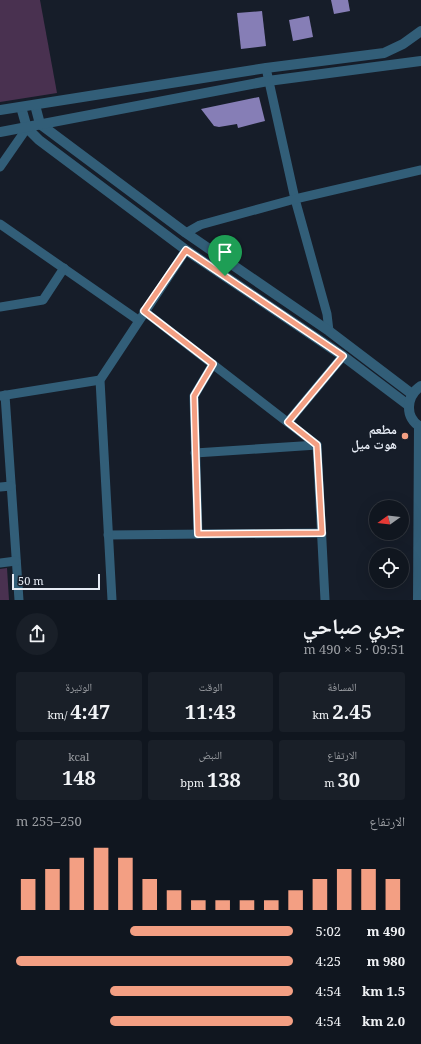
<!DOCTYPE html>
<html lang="ar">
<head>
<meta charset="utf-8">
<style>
	:root { --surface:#10161f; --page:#191f28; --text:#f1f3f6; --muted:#9c9fa4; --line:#30353d; --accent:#f39f83 }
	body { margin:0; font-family:"Noto Serif","Noto Naskh Arabic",serif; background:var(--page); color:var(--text); direction:rtl; height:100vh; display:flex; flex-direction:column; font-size:15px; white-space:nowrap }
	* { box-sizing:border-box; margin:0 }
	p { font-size:13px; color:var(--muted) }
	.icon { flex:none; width:22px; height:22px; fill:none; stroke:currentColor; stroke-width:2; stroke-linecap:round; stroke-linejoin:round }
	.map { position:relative; height:600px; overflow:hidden; direction:ltr }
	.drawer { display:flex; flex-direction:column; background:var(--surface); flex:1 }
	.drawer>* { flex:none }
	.needle { width:26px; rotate:255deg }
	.tools { position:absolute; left:369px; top:500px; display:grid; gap:8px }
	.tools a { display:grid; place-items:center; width:40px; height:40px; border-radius:50%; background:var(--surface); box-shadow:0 4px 16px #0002,0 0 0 1px var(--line); font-size:20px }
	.scale { position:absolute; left:12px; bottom:10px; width:88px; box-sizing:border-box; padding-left:4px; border:2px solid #e6ebf4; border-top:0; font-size:11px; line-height:14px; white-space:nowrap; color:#e6ebf4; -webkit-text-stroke:3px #161d29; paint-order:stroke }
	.pin { position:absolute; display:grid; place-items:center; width:34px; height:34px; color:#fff; margin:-41px -17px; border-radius:50% 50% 50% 0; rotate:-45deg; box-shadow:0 0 4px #0007 }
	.pin .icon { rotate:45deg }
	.round { display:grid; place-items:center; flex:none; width:42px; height:42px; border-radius:21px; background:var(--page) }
	.headline { display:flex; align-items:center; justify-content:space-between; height:68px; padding:0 16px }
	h1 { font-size:22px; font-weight:700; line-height:30px }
	.metrics { display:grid; grid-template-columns:repeat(3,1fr); gap:6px; height:68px; padding:4px 16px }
	.metrics div { display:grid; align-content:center; border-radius:4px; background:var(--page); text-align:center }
	.metrics b { font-size:20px; font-weight:700 }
	.metrics small { font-size:11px; font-weight:400 }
	.metrics p { font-size:11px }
	.chart { height:112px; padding:8px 16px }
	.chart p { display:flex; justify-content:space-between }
	.chart svg { width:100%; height:72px; margin-top:4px; stroke:var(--accent); stroke-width:6 }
	ul { padding:0 16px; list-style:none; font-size:13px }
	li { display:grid; grid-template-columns:64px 48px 1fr; align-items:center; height:30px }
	li i { height:10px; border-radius:5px; background:var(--accent) }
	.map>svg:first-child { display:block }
</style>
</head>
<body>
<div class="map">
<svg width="421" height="600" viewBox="0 0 421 600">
	<rect width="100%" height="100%" fill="#161d29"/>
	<g fill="#493150">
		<polygon points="0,0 40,0 57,93 0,102"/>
		<polygon points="7,568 9,600 0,600 0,569"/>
	</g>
	<g fill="#867eb6">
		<polygon points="331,0 348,0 350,11 334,14"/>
		<polygon points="262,11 266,46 241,49 237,13"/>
		<polygon points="309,16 313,37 293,41 289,20"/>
		<polygon points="259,97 265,121 238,128 237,124 219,127 214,126 201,109"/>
	</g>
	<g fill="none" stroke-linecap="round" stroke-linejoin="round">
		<g stroke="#325e78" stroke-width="9">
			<polyline points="266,68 295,199 327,314 329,331"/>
			<polyline points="0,167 27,128"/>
			<polyline points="0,224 138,320"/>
			<polyline points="186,233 200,225 295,199 421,170"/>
			<polyline points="0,307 43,300 64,268"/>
			<polyline points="144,311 317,445 325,600"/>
			<polyline points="5,395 19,600"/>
			<polyline points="0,396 100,380"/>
			<polyline points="288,422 343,356"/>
			<polyline points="195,453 317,445"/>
			<polyline points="0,487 11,486"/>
			<polyline points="198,534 194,396 213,364"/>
			<polyline points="108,535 322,533"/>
			<polyline points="0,563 16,561"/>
			<polyline points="112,600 100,380 186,250"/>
		</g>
		<g stroke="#325e78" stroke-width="10">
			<polyline points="35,105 40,124 186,233 329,331 412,394"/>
			<polyline points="21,107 27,128 39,140 186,250 343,356 408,405"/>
			<polyline points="0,110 266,68 384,53 403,44 421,31"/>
			<polyline points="0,132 268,81 421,61"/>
			<path d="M421,386C406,396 404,418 421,427"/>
			<polyline points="418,600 419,426"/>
		</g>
	</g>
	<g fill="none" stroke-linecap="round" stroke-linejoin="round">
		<defs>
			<polygon id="route" points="186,250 343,356 288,422 317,445 322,533 198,534 194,396 213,364 144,311"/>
		</defs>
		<use href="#route" stroke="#fff" stroke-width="8"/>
		<use href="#route" stroke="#f39f83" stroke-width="5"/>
	</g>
	<circle fill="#f39f83" stroke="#161d29" stroke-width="1.5" cx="405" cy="436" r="4"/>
	<g text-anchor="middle" stroke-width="3" stroke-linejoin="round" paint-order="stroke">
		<g font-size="13" font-weight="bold" fill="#e6ebf4" stroke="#161d29" text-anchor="end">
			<text x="397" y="434">مطعم<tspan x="397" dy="15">هوت ميل</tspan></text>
		</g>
	</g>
</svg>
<div class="tools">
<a><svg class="needle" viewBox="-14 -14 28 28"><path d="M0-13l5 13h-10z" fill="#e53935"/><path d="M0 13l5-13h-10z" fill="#9c9fa4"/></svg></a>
<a><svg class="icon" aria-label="locate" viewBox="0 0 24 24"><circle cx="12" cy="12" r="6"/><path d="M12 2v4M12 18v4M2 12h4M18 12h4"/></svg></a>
</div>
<div class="scale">50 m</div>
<div class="pin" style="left:225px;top:276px;background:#1e9e55"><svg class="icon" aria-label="arrive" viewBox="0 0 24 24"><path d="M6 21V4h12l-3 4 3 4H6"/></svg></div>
</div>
<section class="drawer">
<div class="headline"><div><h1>جري صباحي</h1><p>09:51 · 5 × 490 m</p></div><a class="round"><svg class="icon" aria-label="share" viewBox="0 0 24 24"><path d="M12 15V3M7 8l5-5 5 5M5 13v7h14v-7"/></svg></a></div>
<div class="metrics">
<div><p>المسافة</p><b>2.45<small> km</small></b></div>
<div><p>الوقت</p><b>11:43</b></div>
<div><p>الوتيرة</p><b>4:47<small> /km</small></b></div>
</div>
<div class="metrics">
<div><p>الارتفاع</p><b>30<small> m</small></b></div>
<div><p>النبض</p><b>138<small> bpm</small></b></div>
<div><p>kcal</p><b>148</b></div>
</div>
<div class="chart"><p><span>الارتفاع</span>250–255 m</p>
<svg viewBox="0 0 160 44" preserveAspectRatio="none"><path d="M5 44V25M15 44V19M25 44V12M35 44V6M45 44V12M55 44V25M65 44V32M75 44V38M85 44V38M95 44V38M105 44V38M115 44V32M125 44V25M135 44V19M145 44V19M155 44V25"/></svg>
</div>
<ul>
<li><b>490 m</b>5:02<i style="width:59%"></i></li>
<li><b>980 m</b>4:25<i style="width:100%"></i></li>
<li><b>1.5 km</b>4:54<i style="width:66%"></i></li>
<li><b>2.0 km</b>4:54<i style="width:66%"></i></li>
</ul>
</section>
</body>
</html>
